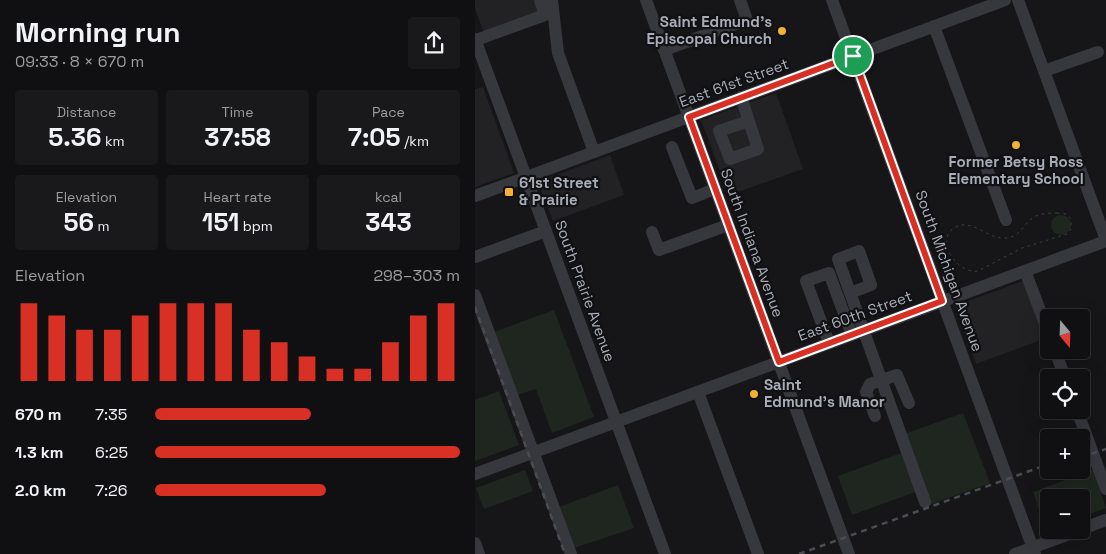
<!DOCTYPE html>
<html lang="en">
<head>
<meta charset="utf-8">
<style>
	:root { --surface:#101012; --page:#19191b; --text:#f1f3f6; --muted:#9c9d9f; --line:#303032; --accent:#d93025 }
	body { margin:0; font-family:"Space Grotesk",sans-serif; background:var(--page); color:var(--text); height:100vh; display:flex; flex-direction:column; font-size:19px; white-space:nowrap }
	* { box-sizing:border-box; margin:0 }
	p { font-size:16px; color:var(--muted) }
	.icon { flex:none; width:28px; height:28px; fill:none; stroke:currentColor; stroke-width:2; stroke-linecap:round; stroke-linejoin:round }
	.map { position:relative; flex:1; overflow:hidden }
	.side { display:flex; flex-direction:column; background:var(--surface); width:475px }
	.side>* { flex:none }
	.needle { width:32px; rotate:161deg }
	.tools { position:absolute; left:565px; top:309px; display:grid; gap:10px }
	.tools a { display:grid; place-items:center; width:50px; height:50px; border-radius:5px; background:var(--surface); box-shadow:0 5px 20px #0002,0 0 0 1px var(--line); font-size:25px }
	.pin { position:absolute; display:grid; place-items:center; width:42px; height:42px; color:#fff; margin:-21px; border:2px solid #fff; border-radius:50%; box-shadow:0 1px 5px #0007 }
	.round { display:grid; place-items:center; flex:none; width:52px; height:52px; border-radius:5px; background:var(--page) }
	.summary { display:flex; align-items:center; justify-content:space-between; height:85px; padding:0 15px }
	h1 { font-size:28px; font-weight:800; line-height:38px }
	.figures { display:grid; grid-template-columns:repeat(3,1fr); gap:8px; height:85px; padding:5px 15px }
	.figures div { display:grid; align-content:center; border-radius:5px; background:var(--page); text-align:center }
	.figures b { font-size:25px; font-weight:800 }
	.figures small { font-size:14px; font-weight:400 }
	.figures p { font-size:14px }
	.chart { height:140px; padding:10px 15px }
	.chart p { display:flex; justify-content:space-between }
	.chart svg { width:100%; height:90px; margin-top:5px; stroke:var(--accent); stroke-width:6 }
	ul { padding:0 15px; list-style:none; font-size:16px }
	li { display:grid; grid-template-columns:80px 60px 1fr; align-items:center; height:38px }
	li i { height:12px; border-radius:6px; background:var(--accent) }
	main { display:flex; flex:1; min-height:0 }
	.map>svg:first-child { display:block }
</style>
</head>
<body>
<main>
<section class="side">
<div class="summary"><div><h1>Morning run</h1><p>09:33 · 8 × 670 m</p></div><a class="round"><svg class="icon" aria-label="share" viewBox="0 0 24 24"><path d="M12 15V3M7 8l5-5 5 5M5 13v7h14v-7"/></svg></a></div>
<div class="figures">
<div><p>Distance</p><b>5.36<small> km</small></b></div>
<div><p>Time</p><b>37:58</b></div>
<div><p>Pace</p><b>7:05<small> /km</small></b></div>
</div>
<div class="figures">
<div><p>Elevation</p><b>56<small> m</small></b></div>
<div><p>Heart rate</p><b>151<small> bpm</small></b></div>
<div><p>kcal</p><b>343</b></div>
</div>
<div class="chart"><p><span>Elevation</span>298–303 m</p>
<svg viewBox="0 0 160 44" preserveAspectRatio="none"><path d="M5 44V6M15 44V12M25 44V19M35 44V19M45 44V12M55 44V6M65 44V6M75 44V6M85 44V19M95 44V25M105 44V32M115 44V38M125 44V38M135 44V25M145 44V12M155 44V6"/></svg>
</div>
<ul>
<li><b>670 m</b>7:35<i style="width:51%"></i></li>
<li><b>1.3 km</b>6:25<i style="width:100%"></i></li>
<li><b>2.0 km</b>7:26<i style="width:56%"></i></li>
</ul>
</section>
<div class="map">
<svg width="631" height="554" viewBox="0 0 631 554">
	<rect width="100%" height="100%" fill="#161618"/>
	<g fill="#222225">
		<polygon points="0,0 77,0 79,18 12,42 0,8"/>
		<polygon points="8,87 39,173 0,187 0,89"/>
		<polygon points="301,93 328,169 254,195 226,120"/>
		<polygon points="135,155 149,195 78,221 63,182"/>
		<polygon points="553,279 574,337 501,364 480,306"/>
	</g>
	<g fill="#1e261f">
		<circle cx="586" cy="225" r="10"/>
		<polygon points="79,310 119,417 77,433 61,389 42,395 19,332"/>
		<polygon points="24,391 44,445 0,461 0,400"/>
		<polygon points="488,413 515,483 454,505 429,434"/>
		<polygon points="429,452 443,491 377,515 363,476"/>
		<polygon points="50,470 58,491 9,509 1,488"/>
		<polygon points="618,470 631,508 606,517 606,498 574,498 574,529 571,529 558,492"/>
		<polygon points="143,485 159,528 99,548 84,507"/>
	</g>
	<g fill="none" stroke-linecap="round" stroke-linejoin="round">
		<path stroke="#3d3f44" stroke-width="1" stroke-dasharray="2.5 4" stroke-linecap="butt" d="M582,213L591,214L596,219V229L592,234L547,248L503,271C483,275 457,239 481,227C497,218 515,241 532,238C546,236 549,223 559,217C566,213 575,213 582,213Z"/>
		<g stroke="#37383d" stroke-width="12">
			<polyline points="77,0 83,53 119,152"/>
			<polyline points="171,0 374,554"/>
			<polyline points="357,0 560,554"/>
			<polyline points="543,0 631,240"/>
			<polyline points="459,26 531,220"/>
			<polyline points="0,39 190,554"/>
			<polyline points="1,40 70,15 65,0"/>
			<polyline points="189,50 272,20 265,0"/>
			<polyline points="569,71 623,52"/>
			<polyline points="266,97 283,149 255,159 244,131 274,121"/>
			<polyline points="197,147 217,198 240,189"/>
			<polyline points="0,196 530,0"/>
			<polyline points="177,232 184,250 253,225"/>
			<polyline points="0,257 71,231"/>
			<polyline points="550,271 574,334"/>
			<polyline points="375,293 396,285 384,251 363,259 450,502"/>
			<polyline points="0,295 96,554"/>
			<polyline points="354,343 331,281 354,273 377,335"/>
			<polyline points="580,350 590,378"/>
			<polyline points="223,392 283,554"/>
			<polyline points="602,410 631,489"/>
			<polyline points="400,416 391,392 395,384 422,375 434,403"/>
			<polyline points="0,474 631,241"/>
			<polyline points="606,529 631,520"/>
			<polyline points="0,543 4,554"/>
			<polyline points="540,554 605,530"/>
		</g>
		<g stroke="#4a4c52" stroke-width="2.5" stroke-dasharray="6 5" stroke-linecap="butt">
			<polyline points="0,307 90,554"/>
			<polyline points="606,457 631,449"/>
			<polyline points="324,554 574,464"/>
		</g>
	</g>
	<g fill="none" stroke-linecap="round" stroke-linejoin="round">
		<defs>
			<polygon id="route" points="378,56 467,301 304,362 214,117"/>
		</defs>
		<use href="#route" stroke="#fff" stroke-width="10"/>
		<use href="#route" stroke="#d93025" stroke-width="6"/>
	</g>
	<g fill="#f2b134" stroke="#111113" stroke-width="2">
		<circle cx="307" cy="31" r="5"/>
		<circle cx="541" cy="145" r="5"/>
		<rect x="29" y="187" width="10" height="10" rx="2.5"/>
		<circle cx="279" cy="394" r="5"/>
	</g>
	<g text-anchor="middle" stroke-width="4.5" stroke-linejoin="round" paint-order="stroke">
		<g font-size="15" font-weight="bold" fill="#a8adb8" stroke="#111113" text-anchor="start">
			<text x="297" y="27" text-anchor="end">Saint Edmund's<tspan x="297" dy="17">Episcopal Church</tspan></text>
			<text x="541" y="167" text-anchor="middle">Former Betsy Ross<tspan x="541" dy="17">Elementary School</tspan></text>
			<text x="44" y="188">61st Street<tspan x="44" dy="17">&amp; Prairie</tspan></text>
			<text x="289" y="390">Saint<tspan x="289" dy="17">Edmund's Manor</tspan></text>
		</g>
		<g font-size="15" fill="#a8adb8" stroke="#111113">
			<text transform="translate(259 83) rotate(-20)" y="5">East 61st Street</text>
			<text transform="translate(277 243) rotate(70)" y="5">South Indiana Avenue</text>
			<text transform="translate(474 271) rotate(70)" y="5">South Michigan Avenue</text>
			<text transform="translate(110 291) rotate(70)" y="5">South Prairie Avenue</text>
			<text transform="translate(380 316) rotate(-20)" y="5">East 60th Street</text>
		</g>
	</g>
</svg>
<div class="tools">
<a><svg class="needle" viewBox="-14 -14 28 28"><path d="M0-13l5 13h-10z" fill="#e53935"/><path d="M0 13l5-13h-10z" fill="#9c9d9f"/></svg></a>
<a><svg class="icon" aria-label="locate" viewBox="0 0 24 24"><circle cx="12" cy="12" r="6"/><path d="M12 2v4M12 18v4M2 12h4M18 12h4"/></svg></a>
<a>+</a>
<a>−</a>
</div>
<div class="pin" style="left:378px;top:56px;background:#1e9e55"><svg class="icon" aria-label="arrive" viewBox="0 0 24 24"><path d="M6 21V4h12l-3 4 3 4H6"/></svg></div>
</div>
</main>
</body>
</html>
